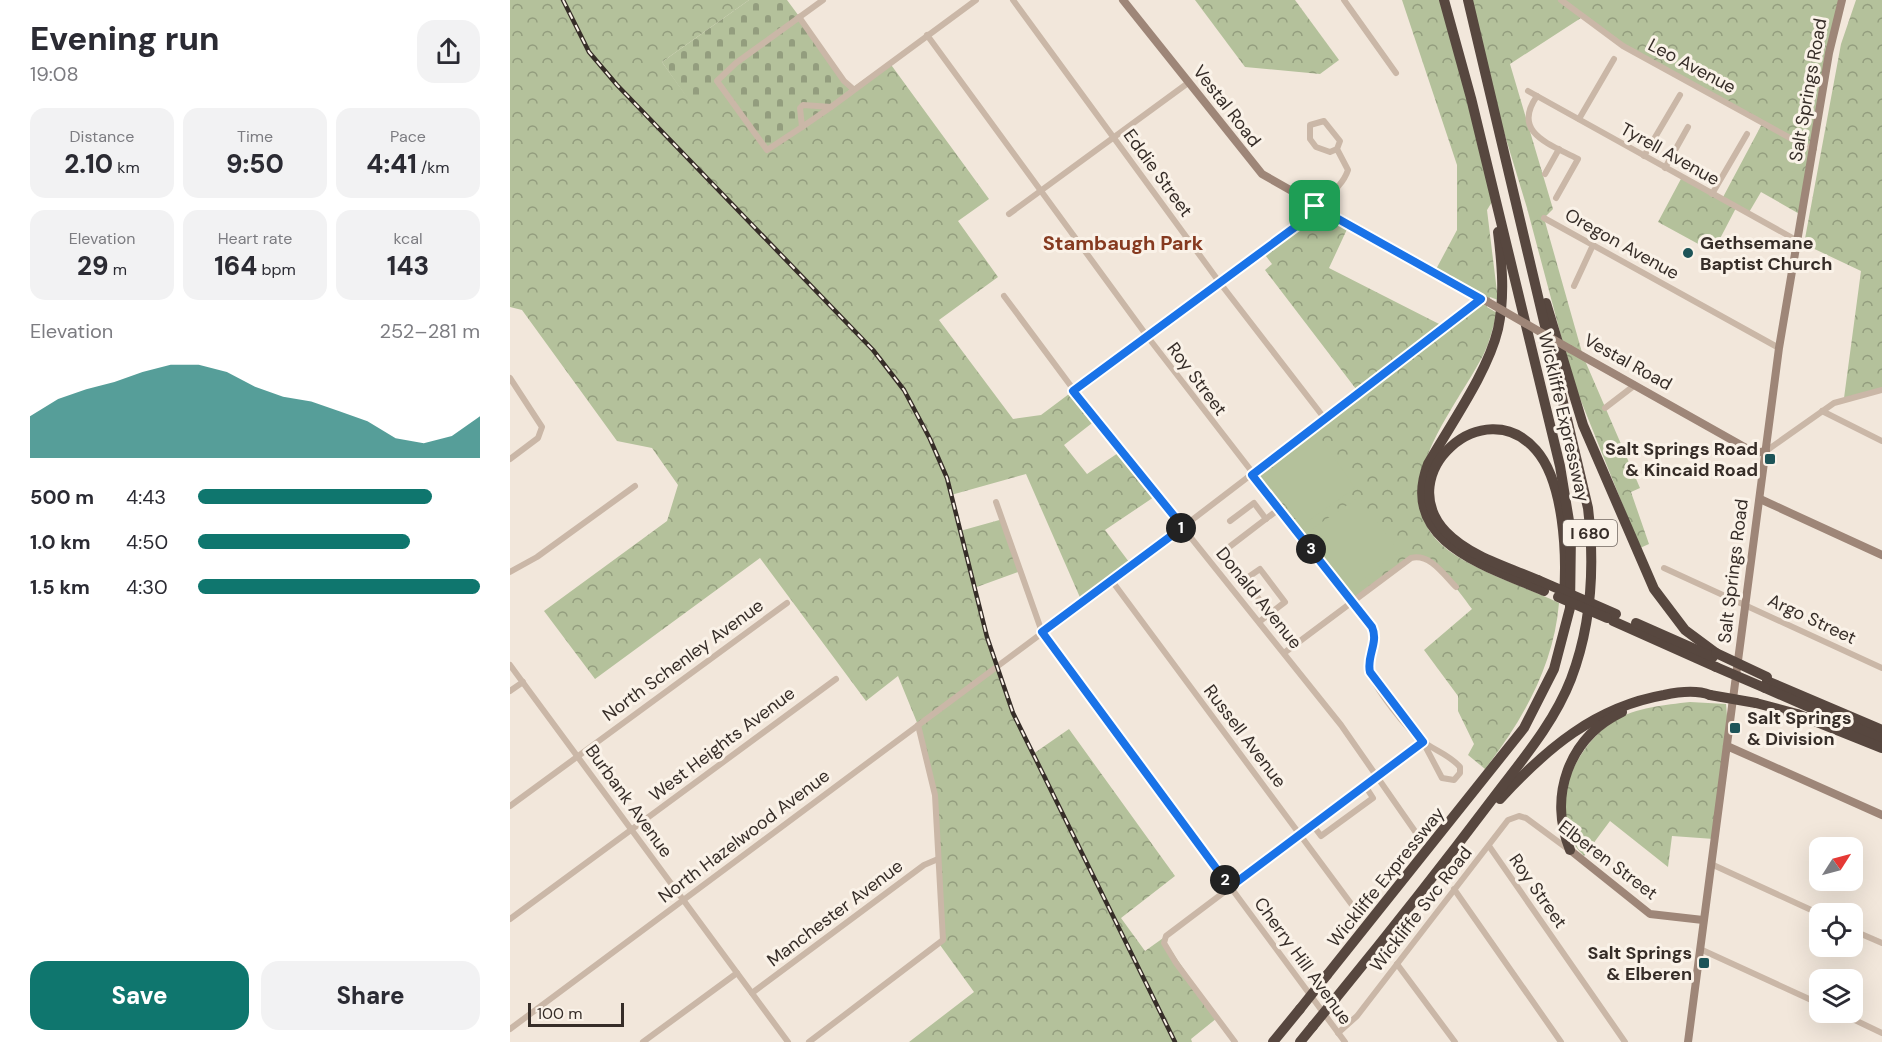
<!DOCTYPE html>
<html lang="en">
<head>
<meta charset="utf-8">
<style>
	:root { --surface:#fff; --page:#f2f2f3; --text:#2b2b33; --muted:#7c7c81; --accent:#0f766e }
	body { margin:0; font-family:"DM Sans",sans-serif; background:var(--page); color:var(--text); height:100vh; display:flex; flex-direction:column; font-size:22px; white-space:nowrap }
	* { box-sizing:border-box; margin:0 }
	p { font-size:20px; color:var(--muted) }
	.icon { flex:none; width:33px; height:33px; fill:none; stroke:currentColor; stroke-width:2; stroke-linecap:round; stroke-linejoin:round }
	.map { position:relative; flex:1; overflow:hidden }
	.panel { display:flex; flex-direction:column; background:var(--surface); width:510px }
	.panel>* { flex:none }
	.needle { width:39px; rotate:54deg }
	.controls { position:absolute; left:1299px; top:837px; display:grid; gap:12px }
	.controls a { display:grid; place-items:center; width:54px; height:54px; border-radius:12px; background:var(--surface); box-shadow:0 6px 24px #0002; font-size:30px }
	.scale { position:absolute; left:18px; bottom:15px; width:96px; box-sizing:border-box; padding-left:6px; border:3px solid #362d28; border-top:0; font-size:16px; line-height:21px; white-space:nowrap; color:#362d28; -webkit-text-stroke:4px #faf2e8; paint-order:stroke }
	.pin { position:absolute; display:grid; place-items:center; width:51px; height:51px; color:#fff; margin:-26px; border-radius:12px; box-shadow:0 3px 9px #0006 }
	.km { position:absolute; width:30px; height:30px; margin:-15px; border-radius:50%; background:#222; color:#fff; font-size:16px; line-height:30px; text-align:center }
	.round { display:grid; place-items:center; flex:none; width:63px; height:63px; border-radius:18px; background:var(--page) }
	.headline { display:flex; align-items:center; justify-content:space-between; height:102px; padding:0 30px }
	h1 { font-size:33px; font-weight:800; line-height:45px }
	.stats { display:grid; grid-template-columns:repeat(3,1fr); gap:9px; height:102px; padding:6px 30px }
	.stats div { display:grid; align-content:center; border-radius:15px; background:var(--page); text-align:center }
	.stats b { font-size:26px; font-weight:800 }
	.stats small { font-size:16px; font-weight:400 }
	.stats p { font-size:16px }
	.chart { height:168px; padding:12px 30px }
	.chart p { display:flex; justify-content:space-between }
	.chart svg { width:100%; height:108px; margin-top:6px; fill:var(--accent); opacity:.7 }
	.button { display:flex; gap:12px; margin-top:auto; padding:12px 30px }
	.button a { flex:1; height:69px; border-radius:18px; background:var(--accent); color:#fff; font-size:24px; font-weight:800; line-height:69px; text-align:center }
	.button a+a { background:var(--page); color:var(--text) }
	ul { padding:0 30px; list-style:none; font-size:20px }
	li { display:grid; grid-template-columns:96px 72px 1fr; align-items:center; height:45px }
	li i { height:15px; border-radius:8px; background:var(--accent) }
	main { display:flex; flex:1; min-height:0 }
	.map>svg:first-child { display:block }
</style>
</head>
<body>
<main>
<section class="panel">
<div class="headline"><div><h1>Evening run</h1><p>19:08</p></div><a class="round"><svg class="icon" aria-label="share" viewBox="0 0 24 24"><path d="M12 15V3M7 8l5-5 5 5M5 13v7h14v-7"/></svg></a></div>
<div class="stats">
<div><p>Distance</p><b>2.10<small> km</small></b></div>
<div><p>Time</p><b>9:50</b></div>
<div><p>Pace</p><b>4:41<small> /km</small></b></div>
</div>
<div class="stats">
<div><p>Elevation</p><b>29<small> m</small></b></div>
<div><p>Heart rate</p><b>164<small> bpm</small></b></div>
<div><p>kcal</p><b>143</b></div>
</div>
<div class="chart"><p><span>Elevation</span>252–281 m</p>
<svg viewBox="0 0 160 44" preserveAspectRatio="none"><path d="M0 44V27L10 20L20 16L30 13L40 9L50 6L60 6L70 9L80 15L90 19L100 21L110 25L120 29L130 36L140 38L150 35L160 27V44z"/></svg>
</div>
<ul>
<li><b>500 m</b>4:43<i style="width:83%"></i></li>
<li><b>1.0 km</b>4:50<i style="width:75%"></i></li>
<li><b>1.5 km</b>4:30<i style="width:100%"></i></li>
</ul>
<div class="button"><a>Save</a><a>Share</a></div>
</section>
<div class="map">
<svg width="1372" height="1042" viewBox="0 0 1372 1042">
	<defs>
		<pattern id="forest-crowns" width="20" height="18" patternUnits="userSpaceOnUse" patternTransform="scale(1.5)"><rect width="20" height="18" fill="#b4c19b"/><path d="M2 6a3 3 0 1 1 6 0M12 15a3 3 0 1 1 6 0" fill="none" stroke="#939d7e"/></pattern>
		<pattern id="cemetery-stones" width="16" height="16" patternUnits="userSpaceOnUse" patternTransform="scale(1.5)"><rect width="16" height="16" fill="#b4c19b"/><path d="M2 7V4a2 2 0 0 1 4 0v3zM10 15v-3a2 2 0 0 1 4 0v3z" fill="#939d7e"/></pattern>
	</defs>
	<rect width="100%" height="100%" fill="#f2e7db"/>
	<g fill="url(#forest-crowns)">
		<polygon points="0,0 239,0 152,62 180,101 207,81 255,149 379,62 479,199 448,221 488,277 429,320 503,419 531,415 563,391 586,420 554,445 577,474 611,451 647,495 595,530 622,566 572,602 516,474 441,495 450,531 493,519 511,571 464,588 485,667 523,754 559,729 665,876 611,918 635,951 656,936 654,940 707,1018 681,1039 682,1042 399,1042 464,992 430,945 432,943 427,812 408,725 388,676 356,701 250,558 85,679 34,611 157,521 168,485 142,448 107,441 12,310 0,307"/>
		<polygon points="685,0 785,0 829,60 810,74 735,67"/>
		<path d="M892,0H934L985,197L977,210L988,300L980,297L977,307L987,313C982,330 979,346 970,361C939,418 865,503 945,555C976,575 1016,587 1049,603C1044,665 1013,720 975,769L958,755L964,744L948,711V696L914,650L962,609C946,587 930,565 904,556L842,602L742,475L849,393L755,270L762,264L752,251L796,219L805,206L839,225L819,268L935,327L971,299L924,273L947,230V165Z"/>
		<polygon points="958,0 1332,0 1293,216 1251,192 1238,214 1226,208 1203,252 1148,222 1172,177 1212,199 1253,122 1113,46 1074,16 1000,64 1043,209 1034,218 1073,356 1130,488 1121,492 1139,544 1130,548 1063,381 1017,208 973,63"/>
		<polygon points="1346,0 1372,0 1372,390 1334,398 1351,271 1294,244 1331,44"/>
		<path d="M1180,702L1216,704L1218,728L1204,839L1162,836L1158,867L1100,821L1074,856C1032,816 1063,747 1104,721C1126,707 1155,705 1180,702Z"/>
	</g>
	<polygon fill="url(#cemetery-stones)" points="239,0 277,0 342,88 259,150 207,82 180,102 152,62"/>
	<g fill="#b4c19b">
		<polygon points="808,434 845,488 791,526 753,475"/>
		<polygon points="849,497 889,552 839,589 796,533"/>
	</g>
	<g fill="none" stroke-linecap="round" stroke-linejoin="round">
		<g stroke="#cab7a7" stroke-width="6">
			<polyline points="313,0 226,63 207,81 257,150 292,127 290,108 293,105 321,107 466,0"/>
			<polyline points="503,0 710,283 815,419"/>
			<polyline points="834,0 886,73"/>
			<polyline points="1051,0 1113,46 1291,144 1304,149"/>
			<polyline points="289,17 334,81 342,88"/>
			<path d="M417,35L637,336L862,627C869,644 854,658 860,673C867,691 896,728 911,740C923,750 939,754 950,767V773L944,780L932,778L913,742L656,936L654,943L666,963L725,1042"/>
			<polyline points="1018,91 1288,241"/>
			<path d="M1027,96C1001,133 1040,144 1068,159L1046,198"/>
			<polyline points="1069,119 1104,59"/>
			<polyline points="292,127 321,107"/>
			<polyline points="1134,156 1170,95"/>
			<polyline points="1155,168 1178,127"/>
			<polyline points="1035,174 1049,149"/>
			<polyline points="1202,194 1237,134"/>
			<polyline points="499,214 678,83"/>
			<polyline points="1034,218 1269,348"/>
			<polyline points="1064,286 1083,245"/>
			<polyline points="494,296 581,413 831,725 909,837"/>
			<polyline points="0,378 32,427 28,438 0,459"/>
			<path d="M563,391L796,219C808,201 831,191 838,170L827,149L830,141L814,121L800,125V139L806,147L820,152L827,149"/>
			<polyline points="1095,408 1125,385"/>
			<polyline points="1312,411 1372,441"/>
			<polyline points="1256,451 1324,403 1372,390"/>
			<polyline points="486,502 532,632 835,1042"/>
			<polyline points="720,521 744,503 756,519"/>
			<polyline points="710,554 769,509"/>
			<polyline points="1154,568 1372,668"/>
			<polyline points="0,572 27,557 125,486"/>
			<polyline points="602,581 845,909"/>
			<polyline points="749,622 775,602 750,569 734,580 760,613"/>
			<path d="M774,653L901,558C920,553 934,575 946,587"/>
			<polyline points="0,665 278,1042"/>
			<polyline points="0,691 13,682"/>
			<polyline points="0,806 277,603"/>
			<polyline points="802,824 811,836 863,798 854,784"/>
			<polyline points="979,846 1115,1042"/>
			<polyline points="1201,864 1310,914"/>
			<polyline points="944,889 1051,1042"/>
			<polyline points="0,919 326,679"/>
			<polyline points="1342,930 1372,943"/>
			<polyline points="1190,949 1310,1004"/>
			<polyline points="887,964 945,1042"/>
			<polyline points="242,993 414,865 428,859"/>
			<polyline points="1328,1012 1372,1033"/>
			<polyline points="0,1029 610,575 971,299"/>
			<polyline points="828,1033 847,1016 998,820 1009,816 1016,818 1058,849"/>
			<polyline points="133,1042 227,973"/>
			<polyline points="299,1042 433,940 425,795 408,725"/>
		</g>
		<g stroke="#9e8678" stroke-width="8">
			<polyline points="613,0 752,174 978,302"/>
			<polyline points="1060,349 1245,453 1256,451"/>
			<polyline points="1250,499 1372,555"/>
			<polyline points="1217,746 1372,815"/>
			<polyline points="1060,850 1140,914 1193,920"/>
			<polyline points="1178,1042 1269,348 1319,53 1332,0"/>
		</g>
		<g stroke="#57473f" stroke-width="10">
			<path d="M988,232C992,264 995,297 988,329C978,372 940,425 918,464C888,543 980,567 1034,591"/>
			<polyline points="1036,303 1073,425 1144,589 1175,630 1206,653"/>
			<path d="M1028,580C997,567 959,556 936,532C881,474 974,390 1026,450C1054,482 1057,554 1054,595"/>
			<polyline points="1103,621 1206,667"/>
			<polyline points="1126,623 1203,657"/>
			<polyline points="1257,681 1372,730"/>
			<polyline points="1255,688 1372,739"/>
			<polyline points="1246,703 1287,714 1372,748"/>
			<path d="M990,799C1036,749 1085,707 1154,695C1168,692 1187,690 1200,695"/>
			<path d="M1060,850C1038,797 1058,738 1112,712"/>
			<polyline points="817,975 1014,728 1044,669 1060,608 1061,533 1050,466 961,98 934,0"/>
			<path d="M826,998C880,932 932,866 984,797C1012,760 1044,723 1061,679C1082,624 1085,567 1078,508L958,0"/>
			<polyline points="763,1042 790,1009"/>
			<polyline points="790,1042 803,1026"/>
		</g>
		<defs>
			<polyline id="rail" points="53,0 79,52 107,85 363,350 394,390 420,439 437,478 477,637 503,713 665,1042"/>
		</defs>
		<use href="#rail" stroke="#362d28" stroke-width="4.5"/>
		<use href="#rail" stroke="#faf2e8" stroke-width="2" stroke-dasharray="7" stroke-linecap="butt"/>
		<polyline stroke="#9e8678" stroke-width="8" points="978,302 1060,349"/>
		<g stroke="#57473f" stroke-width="10">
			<polyline points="1028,580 1106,614"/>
			<polyline points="1048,597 1097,618"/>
			<polyline points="1206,653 1257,677"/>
			<polyline points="1206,667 1255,688"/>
			<polyline points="1200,695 1246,703"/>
			<polyline points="790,1009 817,975"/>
			<polyline points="803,1026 826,998"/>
		</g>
	</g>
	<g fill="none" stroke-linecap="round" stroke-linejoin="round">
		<defs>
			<path id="route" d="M805,206L971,299L742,475L862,627C869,643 856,656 860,672L913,742L720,887L532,632L673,527L563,391L796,219Z"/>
		</defs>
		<use href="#route" stroke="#fff" stroke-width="12"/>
		<use href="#route" stroke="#1a73e8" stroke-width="8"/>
	</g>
	<g fill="#1d5458" stroke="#faf2e8" stroke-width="2">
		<circle cx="1178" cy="253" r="6"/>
		<rect x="1254" y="453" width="12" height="12" rx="3"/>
		<rect x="1219" y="722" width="12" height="12" rx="3"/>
		<rect x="1188" y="957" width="12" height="12" rx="3"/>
	</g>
	<g text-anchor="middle" stroke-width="6" stroke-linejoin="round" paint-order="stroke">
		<rect fill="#faf2e8" stroke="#716862" stroke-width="1.5" x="1053" y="520" width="54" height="26" rx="4.5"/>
		<g font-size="16" font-weight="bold" fill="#362d28">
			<text x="1080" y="539">I 680</text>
		</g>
		<g font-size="18" fill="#362d28" stroke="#faf2e8">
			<text transform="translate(1182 66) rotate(28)" y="6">Leo Avenue</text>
			<text transform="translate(1298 90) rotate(-80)" y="6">Salt Springs Road</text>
			<text transform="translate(717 106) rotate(52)" y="6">Vestal Road</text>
			<text transform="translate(1160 154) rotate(29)" y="6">Tyrell Avenue</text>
			<text transform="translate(648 173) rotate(54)" y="6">Eddie Street</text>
			<text transform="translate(1112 244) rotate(29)" y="6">Oregon Avenue</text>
			<text transform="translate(1118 362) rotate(29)" y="6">Vestal Road</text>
			<text transform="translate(687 379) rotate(53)" y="6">Roy Street</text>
			<text transform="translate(1054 417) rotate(77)" y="6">Wickliffe Expressway</text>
			<text transform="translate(1223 571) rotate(-83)" y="6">Salt Springs Road</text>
			<text transform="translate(749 598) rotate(51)" y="6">Donald Avenue</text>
			<text transform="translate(1302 619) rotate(25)" y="6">Argo Street</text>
			<text transform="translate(173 660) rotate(-36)" y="6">North Schenley Avenue</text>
			<text transform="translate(735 736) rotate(53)" y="6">Russell Avenue</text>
			<text transform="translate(212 744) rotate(-37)" y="6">West Heights Avenue</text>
			<text transform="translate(119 801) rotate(54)" y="6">Burbank Avenue</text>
			<text transform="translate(234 836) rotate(-37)" y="6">North Hazelwood Avenue</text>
			<text transform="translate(1098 860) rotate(37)" y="6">Elberen Street</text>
			<text transform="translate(876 877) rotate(-51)" y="6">Wickliffe Expressway</text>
			<text transform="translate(1028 891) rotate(55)" y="6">Roy Street</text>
			<text transform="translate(911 909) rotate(-52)" y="6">Wickliffe Svc Road</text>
			<text transform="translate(325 913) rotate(-37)" y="6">Manchester Avenue</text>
			<text transform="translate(793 961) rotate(54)" y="6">Cherry Hill Avenue</text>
		</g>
		<g font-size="18" font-weight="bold" fill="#362d28" stroke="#faf2e8" text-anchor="start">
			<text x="1190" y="249">Gethsemane<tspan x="1190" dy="21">Baptist Church</tspan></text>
			<text x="1248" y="455" text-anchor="end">Salt Springs Road<tspan x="1248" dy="21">&amp; Kincaid Road</tspan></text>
			<text x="1237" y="724">Salt Springs<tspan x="1237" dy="21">&amp; Division</tspan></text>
			<text x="1182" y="959" text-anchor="end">Salt Springs<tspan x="1182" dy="21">&amp; Elberen</tspan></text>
		</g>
		<g font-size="20" font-weight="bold" fill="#863a20" stroke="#faf2e8">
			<text x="613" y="250">Stambaugh Park</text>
		</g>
	</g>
</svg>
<div class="controls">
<a><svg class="needle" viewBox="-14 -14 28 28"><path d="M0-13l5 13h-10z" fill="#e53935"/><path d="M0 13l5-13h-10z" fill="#7c7c81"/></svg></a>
<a><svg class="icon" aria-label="locate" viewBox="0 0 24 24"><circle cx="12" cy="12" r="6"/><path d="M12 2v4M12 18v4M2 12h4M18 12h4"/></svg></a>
<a><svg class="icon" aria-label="layers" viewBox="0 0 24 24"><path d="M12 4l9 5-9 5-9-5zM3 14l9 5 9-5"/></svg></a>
</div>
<div class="scale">100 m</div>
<div class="pin" style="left:805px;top:206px;background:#1e9e55"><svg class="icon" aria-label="arrive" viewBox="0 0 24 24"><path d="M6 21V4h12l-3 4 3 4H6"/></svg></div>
<b class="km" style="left:671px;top:528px">1</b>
<b class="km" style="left:715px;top:880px">2</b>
<b class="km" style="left:801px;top:549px">3</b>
</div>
</main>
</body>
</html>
